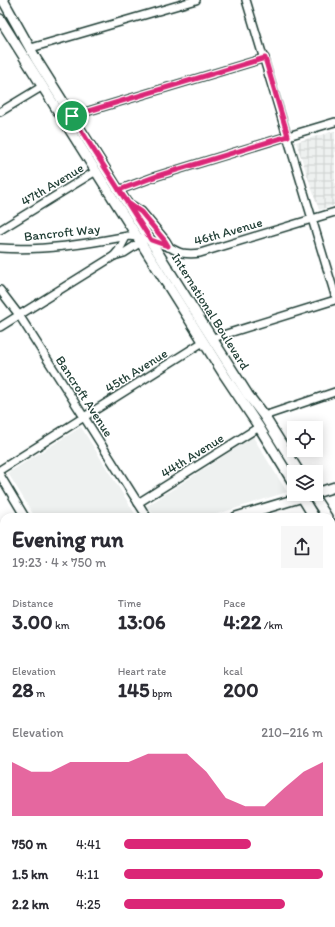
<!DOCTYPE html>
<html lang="en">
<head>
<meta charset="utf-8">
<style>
	:root { --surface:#fff; --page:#f7f7f7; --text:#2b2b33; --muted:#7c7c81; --accent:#db2777 }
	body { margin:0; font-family:Itim,sans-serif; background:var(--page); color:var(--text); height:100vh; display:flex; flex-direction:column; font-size:15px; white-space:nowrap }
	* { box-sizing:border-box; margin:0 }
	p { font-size:13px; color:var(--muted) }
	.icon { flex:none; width:22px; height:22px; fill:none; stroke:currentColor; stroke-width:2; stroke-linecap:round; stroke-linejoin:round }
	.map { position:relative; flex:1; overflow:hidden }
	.drawer { position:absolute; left:0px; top:513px; width:335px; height:414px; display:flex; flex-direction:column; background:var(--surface); border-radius:12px 12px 0 0; box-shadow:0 2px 10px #0003 }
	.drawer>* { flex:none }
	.controls { position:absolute; left:287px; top:421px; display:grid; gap:8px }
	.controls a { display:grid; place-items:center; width:36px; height:36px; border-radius:0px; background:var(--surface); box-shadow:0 2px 10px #0003; font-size:20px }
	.pin { position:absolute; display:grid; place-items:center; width:34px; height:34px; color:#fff; margin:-17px; border:2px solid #fff; border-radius:50%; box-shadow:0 1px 4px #0007 }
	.round { display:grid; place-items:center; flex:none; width:42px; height:42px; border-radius:0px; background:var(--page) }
	.summary { display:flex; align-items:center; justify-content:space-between; height:68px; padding:0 12px }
	h1 { font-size:22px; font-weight:700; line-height:30px }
	.metrics { display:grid; grid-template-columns:repeat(3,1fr); gap:6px; height:68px; padding:4px 12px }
	.metrics div { display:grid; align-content:center }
	.metrics b { font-size:20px; font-weight:700 }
	.metrics small { font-size:11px; font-weight:400 }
	.metrics p { font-size:11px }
	.chart { height:112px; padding:8px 12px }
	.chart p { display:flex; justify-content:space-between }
	.chart svg { width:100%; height:72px; margin-top:4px; fill:var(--accent); opacity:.7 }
	ul { padding:0 12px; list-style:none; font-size:13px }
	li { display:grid; grid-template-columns:64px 48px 1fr; align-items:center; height:30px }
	li i { height:10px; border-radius:5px; background:var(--accent) }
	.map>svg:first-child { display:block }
</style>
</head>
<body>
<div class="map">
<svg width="335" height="927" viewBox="0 0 335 927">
	<defs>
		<pattern id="industrial-grid" width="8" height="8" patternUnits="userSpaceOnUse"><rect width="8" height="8" fill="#eef1f0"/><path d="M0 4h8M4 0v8" fill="none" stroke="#ccd0ce"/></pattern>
	</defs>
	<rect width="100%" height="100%" fill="#fff"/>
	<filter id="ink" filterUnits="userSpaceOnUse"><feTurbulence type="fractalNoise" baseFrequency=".025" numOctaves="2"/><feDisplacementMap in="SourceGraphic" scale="8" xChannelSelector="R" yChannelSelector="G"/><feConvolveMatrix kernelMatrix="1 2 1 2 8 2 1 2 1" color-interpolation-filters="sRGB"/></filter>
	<g filter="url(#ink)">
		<g fill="#eef1f0">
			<polygon points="81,427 137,517 35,517 8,473"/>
			<polygon points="253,437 287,492 208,517 155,517 147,506"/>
		</g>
		<polygon fill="url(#industrial-grid)" points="335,131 335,205 319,210 296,142"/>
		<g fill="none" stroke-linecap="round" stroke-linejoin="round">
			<defs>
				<g id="minor">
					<path d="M246,0C276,98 305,197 335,295"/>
					<polyline points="31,48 196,0"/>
					<polyline points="0,112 43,86"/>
					<polyline points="72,116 265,58"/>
					<polyline points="119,190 157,176 288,136 335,122"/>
					<polyline points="0,230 96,171"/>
					<path d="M0,248C43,251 86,244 128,236C142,237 155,241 167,246C172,248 177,252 182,253C188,254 194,254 200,253L335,212"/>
					<polyline points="114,256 124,253 141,242"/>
					<polyline points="0,290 19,315 84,417 147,517"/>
					<polyline points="0,327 114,256 119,250 126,237"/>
					<polyline points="213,338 335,300"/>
					<polyline points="264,416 335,392"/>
					<polyline points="0,470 203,342"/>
					<polyline points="0,475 25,517"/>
					<polyline points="138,503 259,427"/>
					<polyline points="331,689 335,692"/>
					<polyline points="0,767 4,766"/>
					<polyline points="331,832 335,829"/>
					<polyline points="0,851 4,850"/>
					<polyline points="205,923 207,927"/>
					<polyline points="99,927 106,923"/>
					<polyline points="243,927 250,923"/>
				</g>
				<g id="major">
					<polyline points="3,0 36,59 194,310 248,395 264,416 299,472"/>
					<polyline points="0,19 225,376 259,427 294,484"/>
					<polyline points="130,205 141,212 165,241 168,246"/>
					<polyline points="316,493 335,487"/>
					<polyline points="300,494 314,517"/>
					<polyline points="312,494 327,517"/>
					<polyline points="236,517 313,494"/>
					<polyline points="331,523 335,529"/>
					<polyline points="331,545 335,552"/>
					<polyline points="0,587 4,585"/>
					<polyline points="331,612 335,610"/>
					<polyline points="331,624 335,623"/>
					<polyline points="0,695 4,710"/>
					<polyline points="0,718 4,719"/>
					<polyline points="0,730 4,731"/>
					<polyline points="60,923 61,927"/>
				</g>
			</defs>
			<use href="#minor" stroke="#1f3d34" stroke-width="10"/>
			<use href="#major" stroke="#1f3d34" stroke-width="12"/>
			<use href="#minor" stroke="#fff" stroke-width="7"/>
			<use href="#major" stroke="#fff" stroke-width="9"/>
		</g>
	</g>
	<g fill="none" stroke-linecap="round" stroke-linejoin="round" filter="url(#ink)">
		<defs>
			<polyline id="route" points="72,116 151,240 168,246 165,241 141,212 128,203 119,190 157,176 288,136 265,58 72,116"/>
		</defs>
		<use href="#route" stroke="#fff" stroke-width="8"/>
		<use href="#route" stroke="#db2777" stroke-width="5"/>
	</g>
	<g text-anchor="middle" stroke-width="3" stroke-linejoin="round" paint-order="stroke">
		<g font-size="13" fill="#1f3d34" stroke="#fff">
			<text transform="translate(52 184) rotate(-31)" y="5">47th Avenue</text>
			<text transform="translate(228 231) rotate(-16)" y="5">46th Avenue</text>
			<text transform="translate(62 232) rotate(-6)" y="5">Bancroft Way</text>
			<text transform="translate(211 311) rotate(58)" y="5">International Boulevard</text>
			<text transform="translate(136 370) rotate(-32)" y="5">45th Avenue</text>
			<text transform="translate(85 396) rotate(57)" y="5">Bancroft Avenue</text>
			<text transform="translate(192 455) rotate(-32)" y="5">44th Avenue</text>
		</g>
	</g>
</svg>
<div class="controls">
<a><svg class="icon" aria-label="locate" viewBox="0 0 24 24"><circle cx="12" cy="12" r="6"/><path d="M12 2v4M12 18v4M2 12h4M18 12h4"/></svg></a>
<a><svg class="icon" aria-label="layers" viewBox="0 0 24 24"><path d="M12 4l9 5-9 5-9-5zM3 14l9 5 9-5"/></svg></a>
</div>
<div class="pin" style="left:72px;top:116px;background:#1e9e55"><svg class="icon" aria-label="arrive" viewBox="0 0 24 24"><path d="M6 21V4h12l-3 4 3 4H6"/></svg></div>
<section class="drawer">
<div class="summary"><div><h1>Evening run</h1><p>19:23 · 4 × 750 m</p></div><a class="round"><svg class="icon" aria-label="share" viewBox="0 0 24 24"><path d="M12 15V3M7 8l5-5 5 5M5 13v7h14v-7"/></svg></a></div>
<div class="metrics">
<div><p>Distance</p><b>3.00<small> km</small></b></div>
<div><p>Time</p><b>13:06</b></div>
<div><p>Pace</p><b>4:22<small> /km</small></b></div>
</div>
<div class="metrics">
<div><p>Elevation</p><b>28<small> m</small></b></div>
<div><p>Heart rate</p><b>145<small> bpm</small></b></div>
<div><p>kcal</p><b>200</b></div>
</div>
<div class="chart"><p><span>Elevation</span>210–216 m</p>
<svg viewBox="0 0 160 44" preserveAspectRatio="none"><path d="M0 44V11L10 17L20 17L30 11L40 11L50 11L60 11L70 6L80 6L90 6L100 17L110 33L120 38L130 38L140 27L150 17L160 11V44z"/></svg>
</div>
<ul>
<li><b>750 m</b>4:41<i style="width:64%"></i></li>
<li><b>1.5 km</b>4:11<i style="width:100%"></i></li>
<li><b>2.2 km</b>4:25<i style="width:81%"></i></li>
</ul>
</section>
</div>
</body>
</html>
